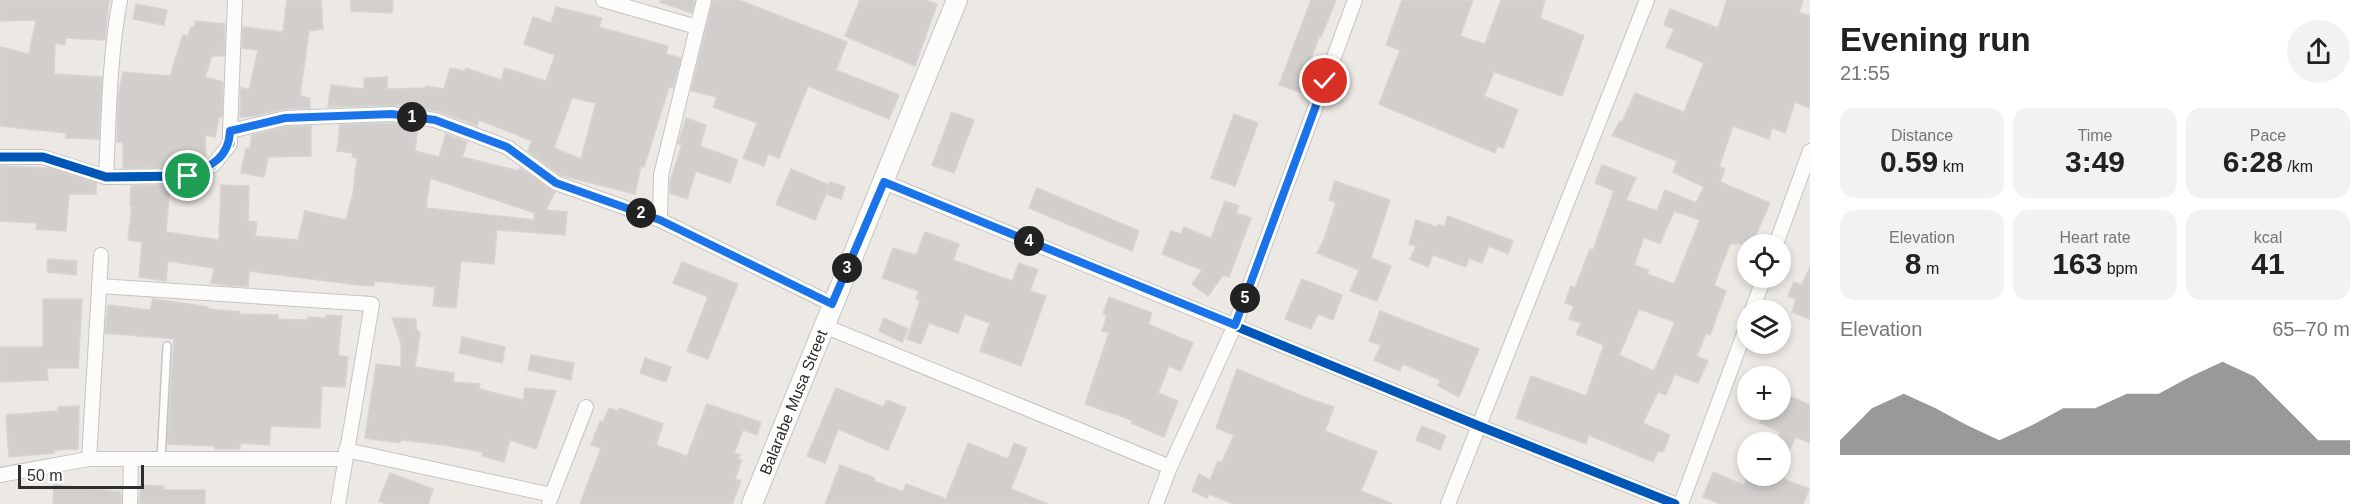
<!DOCTYPE html>
<html lang="en">
<head>
<meta charset="utf-8">
<style>
	:root { --surface:#fff; --page:#f2f2f2; --text:#222; --muted:#767676; --accent:#706f6e }
	body { margin:0; font-family:Helvetica,sans-serif; background:var(--page); color:var(--text); height:100vh; display:flex; flex-direction:column; font-size:22px; white-space:nowrap }
	* { box-sizing:border-box; margin:0 }
	p { font-size:20px; color:var(--muted) }
	.icon { flex:none; width:33px; height:33px; fill:none; stroke:currentColor; stroke-width:2; stroke-linecap:round; stroke-linejoin:round }
	.map { position:relative; flex:1; overflow:hidden }
	.sheet { display:flex; flex-direction:column; background:var(--surface); width:570px }
	.sheet>* { flex:none }
	.tools { position:absolute; left:1737px; top:234px; display:grid; gap:12px }
	.tools a { display:grid; place-items:center; width:54px; height:54px; border-radius:50%; background:var(--surface); box-shadow:0 3px 9px #0003; font-size:30px }
	.scale { position:absolute; left:18px; bottom:15px; width:126px; box-sizing:border-box; padding-left:6px; border:3px solid #2e2e2e; border-top:0; font-size:16px; line-height:21px; white-space:nowrap; color:#2e2e2e; -webkit-text-stroke:4px #fff; paint-order:stroke }
	.pin { position:absolute; display:grid; place-items:center; width:51px; height:51px; color:#fff; margin:-26px; border:3px solid #fff; border-radius:50%; box-shadow:0 2px 6px #0007 }
	.km { position:absolute; width:30px; height:30px; margin:-15px; border-radius:50%; background:#222; color:#fff; font-size:16px; line-height:30px; text-align:center }
	.round { display:grid; place-items:center; flex:none; width:63px; height:63px; border-radius:32px; background:var(--page) }
	.headline { display:flex; align-items:center; justify-content:space-between; height:102px; padding:0 30px }
	h1 { font-size:33px; font-weight:800; line-height:45px }
	.figures { display:grid; grid-template-columns:repeat(3,1fr); gap:9px; height:102px; padding:6px 30px }
	.figures div { display:grid; align-content:center; border-radius:15px; background:var(--page); text-align:center }
	.figures b { font-size:30px; font-weight:800 }
	.figures small { font-size:16px; font-weight:400 }
	.figures p { font-size:16px }
	.chart { height:168px; padding:12px 30px }
	.chart p { display:flex; justify-content:space-between }
	.chart svg { width:100%; height:108px; margin-top:6px; fill:var(--accent); opacity:.7 }
	main { display:flex; flex:1; min-height:0 }
	.map>svg:first-child { display:block }
</style>
</head>
<body>
<main>
<div class="map">
<svg width="1810" height="504" viewBox="0 0 1810 504">
	<rect width="100%" height="100%" fill="#ece8e4"/>
	<g fill="#d1cecb" stroke="#d7d4d0" stroke-width="1.5" fill-rule="evenodd">
		<polygon points="0,0 109,0 105,40 66,38 65,45 55,43 54,74 102,77 99,139 66,138 66,133 0,126 0,47 29,54 36,20 0,21"/>
		<polygon points="287,0 321,0 323,29 309,31 300,96 310,98 310,108 284,109 253,116 240,117 241,87 249,90 258,50 242,48 243,27 283,32"/>
		<polygon points="351,0 393,0 392,13 351,11"/>
		<polygon points="661,0 695,0 692,13 660,2"/>
		<polygon points="713,0 739,0 847,42 836,70 899,95 889,119 808,86 779,158 768,154 764,166 743,158 757,123 713,107 717,97 691,91"/>
		<polygon points="860,0 925,0 937,4 915,66 845,36"/>
		<polygon points="1311,0 1336,0 1321,37 1319,36 1300,92 1279,85"/>
		<polygon points="1402,0 1473,0 1460,36 1485,44 1501,0 1545,0 1540,18 1584,36 1562,96 1494,72 1484,96 1518,110 1503,148 1497,146 1495,153 1379,104 1400,50 1386,45"/>
		<path d="M1727,0H1803L1799,12L1810,16V108L1795,102L1785,133L1772,128L1769,139L1733,126L1719,167L1725,169L1720,182L1770,203L1752,244H1730L1714,285L1726,291L1710,335L1706,333L1697,356L1708,361L1698,383L1675,374L1666,395L1658,392L1643,423L1670,435L1663,452L1658,451L1653,462L1589,435L1586,444L1516,418L1531,376L1586,396L1604,345L1576,334L1581,323L1569,319L1574,306L1565,303L1571,286L1575,288L1590,249L1593,250L1614,191L1595,183L1602,165L1636,178L1626,200L1657,211L1665,190L1696,203L1704,187L1673,172L1677,161L1612,135L1620,121L1622,122L1635,93L1684,112L1704,63L1666,47L1674,29L1664,25L1670,9L1718,28ZM1674,211L1700,220L1674,284L1647,274L1649,270L1634,265L1644,237L1660,244ZM1639,309L1675,322L1654,371L1619,355Z"/>
		<polygon points="136,4 167,10 164,25 133,19"/>
		<path d="M556,7L602,18L599,27L668,46L666,54L681,58L673,88L669,87L644,167L641,166L635,194L560,175L528,151L532,141L479,120L477,126L438,111L393,105L328,107L331,85L364,89V78L387,77V89L425,88L426,86L444,89L450,68L465,71L466,68L501,80L505,68L546,81L555,55L524,44L533,17L551,23ZM572,98L596,103L581,159L554,148Z"/>
		<polygon points="196,21 225,24 224,56 212,56 205,77 223,82 222,117 219,117 215,137 205,135 206,158 193,164 178,165 178,167 123,168 123,142 117,142 117,139 118,98 123,72 170,76 183,35 188,36 191,27 194,27"/>
		<polygon points="952,112 974,120 954,173 932,165"/>
		<polygon points="1234,114 1258,123 1235,186 1211,178"/>
		<polygon points="686,118 706,125 700,146 738,160 730,183 696,171 687,199 670,193 670,181 682,145 678,144"/>
		<path d="M392,123L418,127L415,151L439,157L446,134L467,142L462,157L519,171L520,168L555,192L546,210L567,212L565,235L497,230L494,264L461,261L456,308L433,306L435,287L374,281V286L358,285L249,271L248,286H231L211,283L214,268L168,261L166,281L139,277L142,242L128,240L132,206H130L131,186L170,185L166,232L219,240L221,185L249,186L248,221L257,222L255,236L298,240L305,211L346,220L353,193L357,158L352,157L353,153L337,151L340,125ZM430,178L535,213L534,220L426,208Z"/>
		<polygon points="311,126 311,156 268,157 264,177 241,173 246,148 250,149 252,135 286,127"/>
		<polygon points="0,166 49,168 96,183 96,194 69,194 66,231 36,229 37,223 0,221"/>
		<polygon points="791,169 829,185 830,182 845,187 841,199 826,194 829,187 815,220 776,204"/>
		<polygon points="1335,181 1390,200 1371,258 1391,266 1377,301 1350,291 1359,270 1317,253 1324,239 1336,203 1329,200"/>
		<polygon points="1037,188 1139,231 1132,251 1029,208"/>
		<polygon points="1225,201 1239,206 1236,213 1251,218 1229,277 1223,275 1208,296 1192,284 1202,270 1162,254 1171,231 1181,234 1184,227 1210,238 1212,236"/>
		<polygon points="1448,216 1513,241 1508,254 1489,246 1482,263 1469,258 1466,267 1433,255 1428,267 1410,259 1416,246 1409,244 1416,220 1437,227 1438,224 1444,227"/>
		<polygon points="925,232 959,244 953,260 1012,281 1019,263 1038,270 1030,291 1046,296 1021,366 980,351 990,323 965,314 958,333 929,323 921,344 907,339 920,301 916,299 919,291 882,278 893,248 916,255"/>
		<polygon points="48,259 77,261 76,275 47,272"/>
		<polygon points="682,262 738,284 708,359 687,351 708,297 673,283"/>
		<polygon points="1810,267 1810,319 1792,312 1796,299 1788,296 1794,282 1802,285"/>
		<polygon points="1302,279 1342,295 1333,320 1318,314 1311,329 1285,319"/>
		<polygon points="1109,297 1152,313 1148,324 1193,343 1181,371 1169,366 1158,393 1178,401 1164,437 1131,423 1132,420 1085,404 1109,333 1102,331 1107,316 1103,314"/>
		<polygon points="43,299 82,299 78,368 47,368 48,380 0,382 0,347 43,347"/>
		<polygon points="153,299 208,307 208,309 240,312 240,314 278,315 278,319 308,320 308,317 326,318 326,315 342,316 338,355 348,357 345,387 322,386 320,428 271,426 269,445 240,443 240,449 215,449 215,446 167,444 174,339 105,333 108,305 150,310"/>
		<polygon points="1380,311 1479,349 1459,397 1438,386 1440,380 1403,364 1400,371 1374,360 1381,345 1369,341"/>
		<polygon points="392,318 416,319 416,329 420,333 415,367 454,373 453,382 480,384 479,389 523,400 525,388 556,391 536,449 510,440 504,462 482,456 483,452 444,445 401,440 400,443 365,438 376,364 401,367 401,343"/>
		<polygon points="884,318 908,329 902,342 879,331"/>
		<polygon points="462,337 505,347 502,363 459,353"/>
		<polygon points="531,355 574,363 571,380 528,370"/>
		<polygon points="645,358 671,367 666,382 640,373"/>
		<polygon points="1237,369 1307,398 1334,407 1325,431 1377,452 1361,491 1393,504 1234,504 1209,494 1207,498 1192,491 1199,474 1210,480 1218,461 1222,462 1234,435 1216,428"/>
		<polygon points="836,388 883,407 887,400 906,408 888,450 838,429 825,463 807,456"/>
		<polygon points="1780,392 1810,405 1810,443 1796,437 1790,449 1780,445 1780,442 1776,442 1780,432 1760,423 1766,410 1780,410"/>
		<polygon points="707,404 761,422 757,435 743,430 734,453 740,455 738,459 742,460 735,479 741,481 732,504 580,504 601,448 591,445 600,421 603,422 609,408 618,411 619,408 663,424 656,445 687,456"/>
		<polygon points="79,406 78,449 53,450 54,453 9,457 6,415 58,411 58,407"/>
		<polygon points="1422,426 1446,436 1440,450 1416,440"/>
		<polygon points="968,443 1008,459 1014,443 1027,448 1011,489 1048,504 825,504 840,465 875,478 874,481 903,492 906,484 946,499"/>
		<polygon points="1713,472 1744,485 1748,476 1758,480 1760,476 1776,476 1809,489 1803,504 1721,504 1703,497"/>
		<polygon points="390,473 433,489 428,504 387,504 379,501"/>
		<polygon points="54,485 121,492 121,504 53,504"/>
		<polygon points="141,485 164,486 164,490 205,490 205,504 139,504"/>
	</g>
	<g fill="none" stroke-linecap="round" stroke-linejoin="round">
		<defs>
			<polyline id="lane" points="161,459 167,346"/>
			<g id="street">
				<polyline points="603,0 697,27"/>
				<polyline points="230,131 235,0"/>
				<polyline points="0,157 43,157 106,177 188,176 213,165 230,144 230,131 285,118 392,114 435,120 507,147 556,183 660,220 832,304"/>
				<path d="M106,177C109,118 109,58 120,0"/>
				<polyline points="884,182 1479,426 1675,504"/>
				<polyline points="660,220 661,175 704,0"/>
				<polyline points="1776,244 1810,151"/>
				<polyline points="99,286 372,304 338,504"/>
				<polyline points="1752,310 1764,278"/>
				<polyline points="824,326 1170,467"/>
				<polyline points="346,450 552,495"/>
				<polyline points="89,459 101,255"/>
				<polyline points="0,475 89,459 345,459"/>
				<polyline points="549,502 586,407"/>
				<polyline points="130,504 131,459"/>
				<polyline points="1156,504 1170,467 1235,325 1355,0"/>
				<polyline points="1448,504 1647,0"/>
				<polyline points="1681,504 1748,323"/>
			</g>
			<polyline id="secondary" points="752,504 957,0"/>
		</defs>
		<use href="#lane" stroke="#c5c4c5" stroke-width="10"/>
		<use href="#street" stroke="#c5c4c5" stroke-width="16"/>
		<use href="#secondary" stroke="#c5c4c5" stroke-width="22"/>
		<use href="#lane" stroke="#fcfcfb" stroke-width="7"/>
		<use href="#street" stroke="#fcfcfb" stroke-width="14"/>
		<use href="#secondary" stroke="#fcfcfb" stroke-width="20"/>
		<defs>
			<g id="cycleway">
				<polyline points="0,157 43,157 106,177 188,176 213,165 230,144 230,131 285,118 392,114 435,120 507,147 556,183 660,220 832,304"/>
				<polyline points="884,182 1479,426 1675,504"/>
			</g>
		</defs>
		<use href="#cycleway" stroke="#fff" stroke-width="13"/>
		<use href="#cycleway" stroke="#0057b8" stroke-width="9"/>
	</g>
	<g fill="none" stroke-linecap="round" stroke-linejoin="round">
		<defs>
			<path id="route" d="M188,176C211,166 229,158 230,131L285,118L392,114L435,120L507,147L556,183L660,220L832,304L884,182L1235,325L1325,81"/>
		</defs>
		<use href="#route" stroke="#fff" stroke-width="12"/>
		<use href="#route" stroke="#1a73e8" stroke-width="8"/>
	</g>
	<g text-anchor="middle" stroke-width="4.5" stroke-linejoin="round" paint-order="stroke">
		<g font-size="16" fill="#2e2e2e" stroke="#fff">
			<text transform="translate(793 402) rotate(-68)" y="6">Balarabe Musa Street</text>
		</g>
	</g>
</svg>
<div class="tools">
<a><svg class="icon" aria-label="locate" viewBox="0 0 24 24"><circle cx="12" cy="12" r="6"/><path d="M12 2v4M12 18v4M2 12h4M18 12h4"/></svg></a>
<a><svg class="icon" aria-label="layers" viewBox="0 0 24 24"><path d="M12 4l9 5-9 5-9-5zM3 14l9 5 9-5"/></svg></a>
<a>+</a>
<a>−</a>
</div>
<div class="scale">50 m</div>
<div class="pin" style="left:188px;top:176px;background:#1e9e55"><svg class="icon" aria-label="arrive" viewBox="0 0 24 24"><path d="M6 21V4h12l-3 4 3 4H6"/></svg></div>
<div class="pin" style="left:1325px;top:81px;background:#d93025"><svg class="icon" aria-label="check" viewBox="0 0 24 24"><path d="M5 12l5 5 9-10"/></svg></div>
<b class="km" style="left:412px;top:117px">1</b>
<b class="km" style="left:641px;top:213px">2</b>
<b class="km" style="left:847px;top:268px">3</b>
<b class="km" style="left:1029px;top:241px">4</b>
<b class="km" style="left:1245px;top:298px">5</b>
</div>
<section class="sheet">
<div class="headline"><div><h1>Evening run</h1><p>21:55</p></div><a class="round"><svg class="icon" aria-label="share" viewBox="0 0 24 24"><path d="M12 15V3M7 8l5-5 5 5M5 13v7h14v-7"/></svg></a></div>
<div class="figures">
<div><p>Distance</p><b>0.59<small> km</small></b></div>
<div><p>Time</p><b>3:49</b></div>
<div><p>Pace</p><b>6:28<small> /km</small></b></div>
</div>
<div class="figures">
<div><p>Elevation</p><b>8<small> m</small></b></div>
<div><p>Heart rate</p><b>163<small> bpm</small></b></div>
<div><p>kcal</p><b>41</b></div>
</div>
<div class="chart"><p><span>Elevation</span>65–70 m</p>
<svg viewBox="0 0 160 44" preserveAspectRatio="none"><path d="M0 44V38L10 25L20 19L30 25L40 32L50 38L60 32L70 25L80 25L90 19L100 19L110 12L120 6L130 12L140 25L150 38L160 38V44z"/></svg>
</div>
</section>
</main>
</body>
</html>
